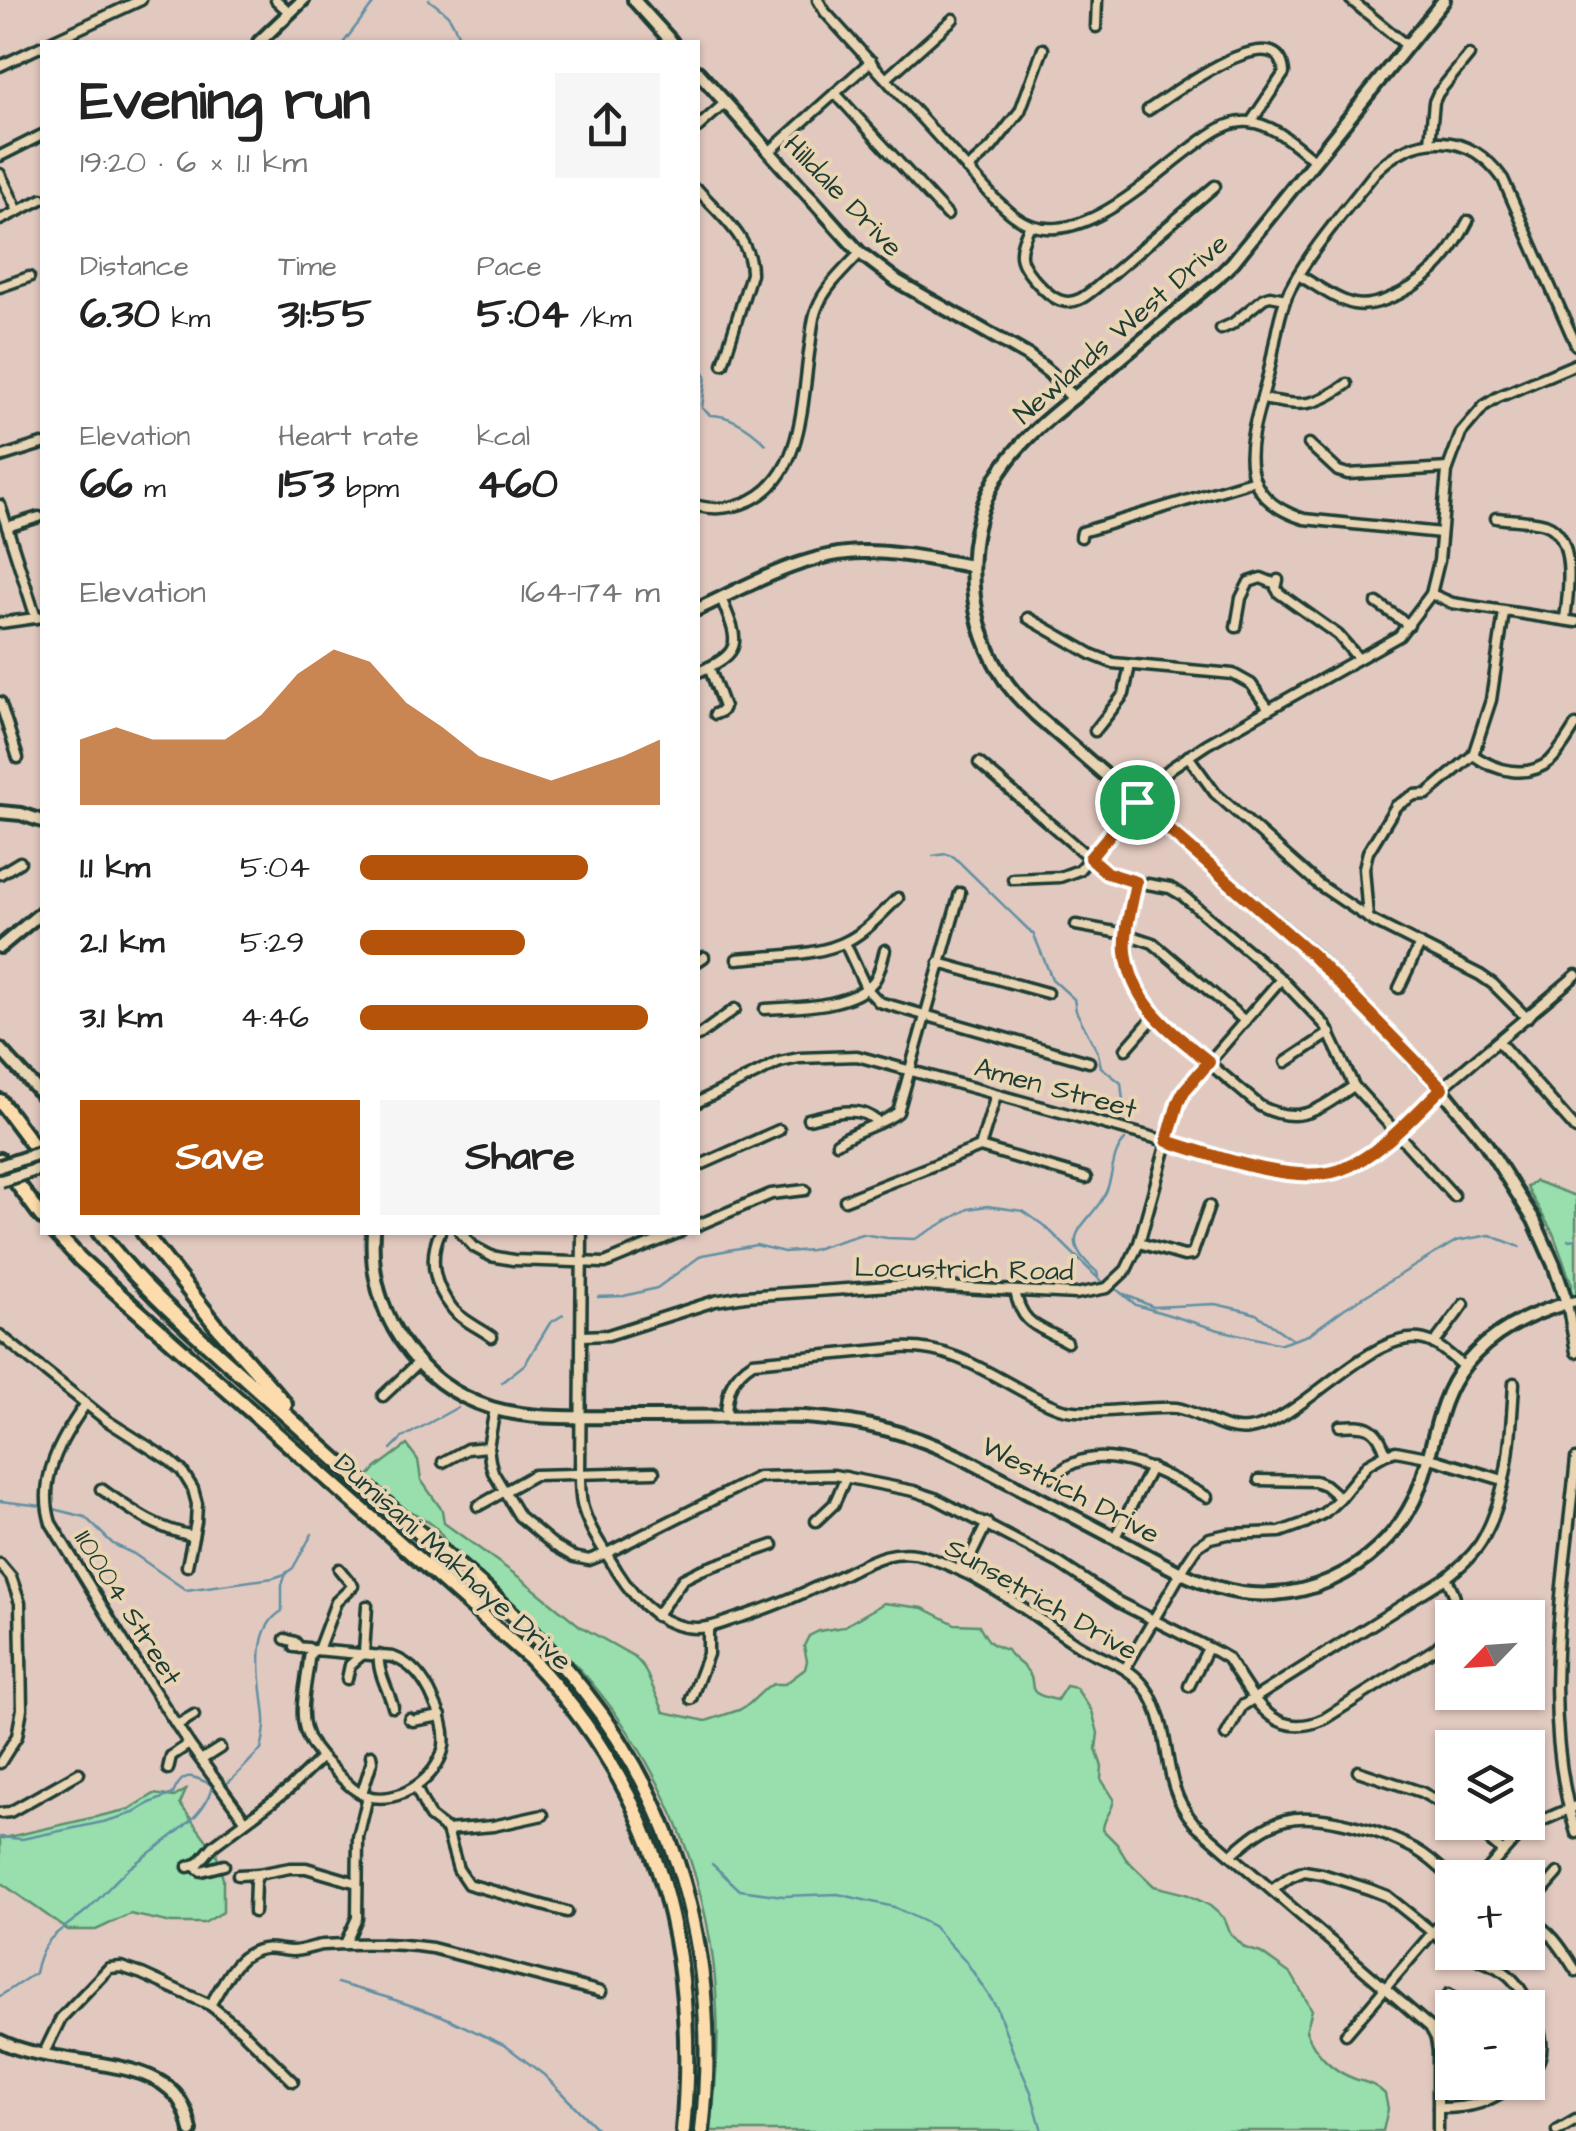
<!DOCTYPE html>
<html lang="en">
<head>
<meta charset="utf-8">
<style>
	:root { --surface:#fff; --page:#f6f6f6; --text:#222; --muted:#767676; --accent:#b45309 }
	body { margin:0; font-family:"Architects Daughter",sans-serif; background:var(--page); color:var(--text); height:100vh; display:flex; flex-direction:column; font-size:38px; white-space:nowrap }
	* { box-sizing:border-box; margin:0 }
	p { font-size:32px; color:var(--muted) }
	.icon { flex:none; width:55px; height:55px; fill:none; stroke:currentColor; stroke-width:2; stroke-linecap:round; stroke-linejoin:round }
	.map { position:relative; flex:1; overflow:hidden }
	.side { position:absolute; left:40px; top:40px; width:660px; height:1195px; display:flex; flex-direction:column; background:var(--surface); border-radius:0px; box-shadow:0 2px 8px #0004 }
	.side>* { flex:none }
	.needle { width:65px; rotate:245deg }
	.tools { position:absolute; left:1435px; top:1600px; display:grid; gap:20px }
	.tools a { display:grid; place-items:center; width:110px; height:110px; border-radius:0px; background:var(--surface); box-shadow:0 2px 8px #0004; font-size:50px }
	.pin { position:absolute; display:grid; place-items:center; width:85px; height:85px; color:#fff; margin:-42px; border:5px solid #fff; border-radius:50%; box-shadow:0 2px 10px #0007 }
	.round { display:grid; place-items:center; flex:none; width:105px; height:105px; border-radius:0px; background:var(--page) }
	.overview { display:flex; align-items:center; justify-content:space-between; height:170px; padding:0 40px }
	h1 { font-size:55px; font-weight:700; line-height:75px }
	.stats { display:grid; grid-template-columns:repeat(3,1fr); gap:15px; height:170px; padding:10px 40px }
	.stats div { display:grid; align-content:center }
	.stats b { font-size:42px; font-weight:700 }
	.stats small { font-size:28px; font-weight:400 }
	.stats p { font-size:28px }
	.chart { height:280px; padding:20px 40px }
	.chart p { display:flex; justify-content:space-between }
	.chart svg { width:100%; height:180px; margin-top:10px; fill:var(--accent); opacity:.7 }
	.cta { display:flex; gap:20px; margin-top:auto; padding:20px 40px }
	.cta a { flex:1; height:115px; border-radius:0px; background:var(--accent); color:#fff; font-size:40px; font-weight:700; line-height:115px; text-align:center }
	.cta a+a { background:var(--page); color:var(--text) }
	ul { padding:0 40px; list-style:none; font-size:32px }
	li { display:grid; grid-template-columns:160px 120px 1fr; align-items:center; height:75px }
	li i { height:25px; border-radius:12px; background:var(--accent) }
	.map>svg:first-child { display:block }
</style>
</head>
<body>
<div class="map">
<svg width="1576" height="2131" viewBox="0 0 1576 2131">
	<rect width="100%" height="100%" fill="#e2c9bf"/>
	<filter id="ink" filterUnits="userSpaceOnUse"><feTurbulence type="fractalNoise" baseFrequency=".01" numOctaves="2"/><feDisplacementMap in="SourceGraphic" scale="20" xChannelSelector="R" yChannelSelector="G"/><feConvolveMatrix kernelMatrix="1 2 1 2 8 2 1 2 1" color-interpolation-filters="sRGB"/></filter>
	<g filter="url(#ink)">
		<g fill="#98dfad" stroke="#5c8e70" stroke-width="2.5">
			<polygon points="1535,1181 1576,1196 1576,1307 1553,1313 1572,1285 1553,1233 1529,1192 1527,1187"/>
			<path d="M407,1445L418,1460L421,1480L442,1510L444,1523L523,1580L580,1626L635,1657L644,1668L664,1712L706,1721L739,1710L749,1704L767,1687L774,1684H785L805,1669L807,1661L804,1646L809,1636L819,1631L843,1627L884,1603L923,1608L955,1624L979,1625C988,1641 988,1644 1007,1650C1012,1659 1018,1661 1025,1668C1042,1686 1018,1692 1057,1700L1066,1686L1076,1688L1092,1711L1098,1733L1096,1749L1102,1767L1101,1779L1114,1799C1113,1812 1103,1817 1103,1830L1117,1844L1126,1859L1154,1886L1186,1894L1209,1905L1224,1918L1231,1934L1245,1948L1261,1953L1292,1975L1312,2010L1306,2031C1315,2053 1332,2071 1355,2079C1368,2083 1375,2084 1385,2094L1388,2109L1383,2131H711C715,2091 719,2050 717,2010C713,1890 668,1774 591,1682C550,1634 496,1598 453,1551C446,1544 442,1534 435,1527C425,1518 414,1514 403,1507C390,1499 379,1487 368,1477L376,1468Z"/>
			<polygon points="186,1790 180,1804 216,1853 223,1879 223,1912 204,1923 172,1923 130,1914 96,1930 68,1930 0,1882 0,1839 130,1809 154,1794 174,1797"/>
		</g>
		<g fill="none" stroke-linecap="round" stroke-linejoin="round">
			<g stroke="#6290a3" stroke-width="2.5">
				<path d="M429,0C452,17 450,15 461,42"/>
				<polyline points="344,42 376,0"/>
				<path d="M698,362L706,376L702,408L710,415C731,415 751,429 766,444"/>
				<polyline points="933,856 946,854 954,857 1034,935 1052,979 1074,999 1076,1011 1098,1053 1101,1067 1121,1083 1125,1119"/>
				<polyline points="1568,1240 1576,1239"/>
				<path d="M1098,1276L1097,1272C1052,1234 1090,1227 1106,1192C1114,1174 1111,1154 1125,1140"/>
				<polyline points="1115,1288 1136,1305 1219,1330 1281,1344 1308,1335 1345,1308 1456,1241 1490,1235 1520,1247"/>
				<polyline points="1124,1294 1153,1307 1215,1304 1246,1311 1256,1314 1293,1340"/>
				<polyline points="598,1297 624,1296 657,1288 702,1255 756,1245 784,1252 811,1250 862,1234 887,1238 915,1239 968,1209 987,1206 1023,1211 1046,1227 1103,1283"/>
				<polyline points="502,1382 525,1364 550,1323 563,1315"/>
				<polyline points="391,1449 402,1438 458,1407"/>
				<polyline points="0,1501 42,1506"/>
				<polyline points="54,1509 85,1517 113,1544 134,1554 186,1590 273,1578 285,1574"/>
				<path d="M226,1784C240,1774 248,1761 261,1750C263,1740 266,1729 265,1718C263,1688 248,1631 282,1611V1585L286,1573L293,1568L312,1534"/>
				<path d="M0,1837L22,1839L103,1822L134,1813L150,1803L173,1794C183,1769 192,1776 212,1785C208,1820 150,1849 126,1871C112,1883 101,1898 87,1910C61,1932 42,1935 35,1973L0,1996"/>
				<polyline points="712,1864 740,1890 783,1896 838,1894 894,1907 933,1926 967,1963 997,2008 1012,2049 1031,2092 1042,2131"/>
				<polyline points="337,1983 389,1998 442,2016 506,2046 544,2075 599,2131"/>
			</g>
			<defs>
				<g id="minor">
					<polyline points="276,0 289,12"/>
					<path d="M818,0L825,12L994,198C1005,208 1016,220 1031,225C1086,244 1151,177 1193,147C1209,135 1228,120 1249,122C1274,124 1296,146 1315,161"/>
					<polyline points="1351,0 1407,46"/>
					<polyline points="1096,27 1097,0"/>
					<polyline points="50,42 141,0"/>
					<polyline points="0,66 42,46"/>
					<polyline points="887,78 953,19"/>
					<polyline points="835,93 947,215"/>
					<path d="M1148,110C1170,96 1280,11 1284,73L1251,122"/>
					<polyline points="698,127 725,103"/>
					<polyline points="1430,142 1434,102 1438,93 1469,55"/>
					<polyline points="769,152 871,61"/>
					<polyline points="0,156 42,135"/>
					<polyline points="967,169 991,148 1020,111 1043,49"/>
					<polyline points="0,174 18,211"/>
					<path d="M698,190C720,215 752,239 751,274L723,364"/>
					<polyline points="0,220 42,199"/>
					<path d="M1030,225C1026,234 1020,246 1021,255C1021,269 1049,298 1062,301C1076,305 1087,295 1097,287L1215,186"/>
					<path d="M1298,275C1315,284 1335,300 1354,304C1365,306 1374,304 1385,300C1425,285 1449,259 1468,221"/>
					<polyline points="0,287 29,277"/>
					<polyline points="1221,329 1232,324 1264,298 1270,296 1286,299"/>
					<path d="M1263,399C1301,406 1314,408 1347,384"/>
					<polyline points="1309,444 1338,471 1348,474 1448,468"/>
					<polyline points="0,457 42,444"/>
					<polyline points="0,505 36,618"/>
					<path d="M698,506C715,510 734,508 751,500C804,474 802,398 810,346C812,334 812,320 817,308C825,287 845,269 860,253"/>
					<path d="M1496,518C1512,520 1530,520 1545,524C1576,535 1569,590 1565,619"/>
					<polyline points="7,527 39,517"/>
					<path d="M1441,533L1304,519C1222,493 1255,430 1269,371C1275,345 1278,313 1290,289C1310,250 1349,206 1376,171C1416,131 1469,131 1503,179L1576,345"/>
					<polyline points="1081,537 1082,532 1255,480"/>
					<polyline points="1278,580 1276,588 1279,593 1338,635 1358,658"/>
					<polyline points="1431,594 1452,603 1576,622"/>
					<polyline points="1377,603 1409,625"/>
					<polyline points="1028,618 1093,655 1113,663 1233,674 1251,684 1269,709"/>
					<polyline points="0,623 42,617"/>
					<polyline points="1236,627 1241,598 1249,582 1261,578 1276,584"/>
					<polyline points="709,667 724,707 722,711 715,714"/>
					<path d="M698,672C746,652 738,640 721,598"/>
					<polyline points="0,702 18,758"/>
					<polyline points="1095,731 1124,694 1130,665"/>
					<path d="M1473,755C1496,771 1527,780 1551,760C1561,750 1568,737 1576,725"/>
					<polyline points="1188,756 1215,793 1318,884 1373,921 1480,975 1493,984 1527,1018"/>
					<polyline points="979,763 1107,873 1136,882 1170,888 1182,895 1281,979 1325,1025 1354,1086 1454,1196"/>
					<polyline points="0,874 20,862"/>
					<polyline points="1013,879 1060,877 1079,870 1154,783 1171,768 1207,744 1399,636 1431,594 1439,561 1447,471 1461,433 1484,406 1498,397 1576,364"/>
					<path d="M1136,882C1126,938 1119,967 1154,1017L1260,1106C1301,1127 1320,1108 1354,1086"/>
					<polyline points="1368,918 1364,868 1368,852 1396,806 1414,795 1427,794 1473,755 1491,700 1504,612"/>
					<polyline points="1076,925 1126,934 1153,943 1245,1021"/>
					<polyline points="845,943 866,988 879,1002 1089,1062"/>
					<path d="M737,959C771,955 819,957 849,940C868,930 882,913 898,898"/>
					<polyline points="698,961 704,957"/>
					<polyline points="939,963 1047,993"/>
					<polyline points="1399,988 1420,944"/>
					<path d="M765,1009C796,1007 852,1008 874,981C880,973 882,960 885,950"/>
					<polyline points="698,1036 735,1009"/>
					<polyline points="1499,1042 1576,1129"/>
					<polyline points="1126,1049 1154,1017"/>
					<polyline points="1286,1062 1330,1033"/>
					<path d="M698,1102L780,1062L799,1058L857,1056L1264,1168C1289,1174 1314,1179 1339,1170C1380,1156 1410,1117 1441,1089C1485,1051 1531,1014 1576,975"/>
					<path d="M808,1119C831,1114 860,1103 878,1123"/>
					<path d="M837,1143C856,1129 880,1126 898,1112L960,893"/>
					<polyline points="980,1147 1086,1178"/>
					<polyline points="698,1166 779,1130"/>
					<polyline points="845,1200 980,1147 996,1095"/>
					<polyline points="698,1225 771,1194 805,1190"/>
					<path d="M440,1232C428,1259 434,1286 452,1308C461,1320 480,1328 492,1337"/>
					<polyline points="460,1232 474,1247 491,1256 513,1260 605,1263 680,1232"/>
					<path d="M582,1232L580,1474C580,1484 580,1494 582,1504C587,1527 605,1551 617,1571C637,1603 667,1634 708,1627C720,1625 732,1619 744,1616C778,1605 809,1591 842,1575C870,1561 895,1546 927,1557C983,1575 1030,1614 1078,1645C1093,1654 1110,1660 1125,1669C1138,1677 1148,1689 1154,1703C1173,1745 1161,1784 1194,1823L1430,2027L1436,2038L1438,2051V2131"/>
					<polyline points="1139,1243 1184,1256 1192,1255 1209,1206"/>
					<path d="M1015,1291C1022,1326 1038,1326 1067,1342"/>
					<polyline points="1576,1301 1567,1303 1576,1352"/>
					<polyline points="0,1335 106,1420 169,1460 182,1471 193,1489 197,1504 196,1522 187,1566"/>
					<polyline points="582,1336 608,1335 715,1301 745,1296 905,1285 1076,1294 1107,1288 1126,1270 1139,1243 1178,1103 1184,1091 1281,979"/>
					<polyline points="1434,1344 1464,1304"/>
					<polyline points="383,1396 418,1363"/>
					<path d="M85,1405C61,1439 37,1479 51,1523L144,1675L189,1744L245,1820"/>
					<path d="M495,1409L488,1447L490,1461L493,1472L519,1516L555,1546L574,1557L589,1560L607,1553L758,1477L834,1475L914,1491L935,1498L1059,1563L1118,1602L1217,1652L1227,1658C1252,1694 1271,1743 1324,1719L1435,1649L1447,1637L1452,1627"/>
					<path d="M726,1416C727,1391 731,1376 753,1362L900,1348C965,1345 1002,1387 1059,1408C1083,1417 1145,1406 1176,1408C1201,1412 1222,1433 1249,1429C1304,1422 1379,1316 1433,1343C1444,1349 1454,1359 1464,1367"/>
					<path d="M1340,1426C1368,1424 1377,1426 1386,1454"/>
					<path d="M1576,1459C1564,1582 1538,1713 1576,1833"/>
					<polyline points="443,1462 467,1449 488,1447"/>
					<path d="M1053,1477C1059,1473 1065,1467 1072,1464C1114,1444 1171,1477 1207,1497"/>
					<polyline points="1259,1480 1315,1481 1325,1485 1340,1498"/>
					<path d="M101,1489C133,1511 154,1528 193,1536"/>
					<polyline points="478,1506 534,1475 654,1472"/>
					<polyline points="816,1521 834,1504 846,1477"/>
					<polyline points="1115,1537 1151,1468"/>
					<polyline points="0,1564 11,1577 20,1603 22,1709 17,1736 0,1763"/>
					<polyline points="963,1572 987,1523"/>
					<path d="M1446,1578C1454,1591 1458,1602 1455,1618"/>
					<polyline points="656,1616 683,1579 701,1570 773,1545"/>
					<polyline points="285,1639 295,1642 300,1648"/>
					<polyline points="294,1647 308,1648 313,1651"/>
					<path d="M315,1650L393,1657C413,1664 426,1682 434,1701C441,1715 446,1730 444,1746C438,1778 400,1805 367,1796C353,1792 342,1778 331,1767C320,1757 309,1744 305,1729C299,1708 307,1681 309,1659L310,1654Z"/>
					<polyline points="318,1650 336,1602 353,1586 339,1569"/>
					<path d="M379,1655C377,1673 389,1690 393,1707"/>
					<polyline points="1125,1669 1186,1564 1198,1546 1210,1538 1228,1534 1280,1532 1305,1523 1324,1513 1340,1498 1368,1464 1386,1454 1396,1451 1427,1457 1503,1480"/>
					<polyline points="347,1679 350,1665 364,1653 367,1606"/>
					<polyline points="1189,1686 1208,1648"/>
					<polyline points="691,1699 708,1654 708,1627"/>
					<polyline points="409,1719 412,1721 441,1716"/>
					<polyline points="177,1725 194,1715"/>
					<path d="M1226,1735L1242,1706L1446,1578C1461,1566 1475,1554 1484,1537C1509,1490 1511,1435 1514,1383"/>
					<polyline points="201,1760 220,1748"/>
					<polyline points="168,1769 171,1756 189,1744"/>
					<polyline points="1358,1771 1421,1792 1452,1809"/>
					<polyline points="416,1788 430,1817 447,1830 493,1826 543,1815"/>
					<polyline points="362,1793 372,1761 371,1755"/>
					<polyline points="0,1813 10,1812 79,1773"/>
					<polyline points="1468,1822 1502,1851"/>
					<polyline points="447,1830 458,1869 468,1884 567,1912"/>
					<path d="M1232,1854C1248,1840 1264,1826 1285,1820C1320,1811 1384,1832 1415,1849C1429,1857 1441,1868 1452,1879"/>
					<polyline points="194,1866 201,1871 224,1865"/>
					<polyline points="188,1867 199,1863 214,1845 289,1789 321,1758"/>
					<polyline points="238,1875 258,1874"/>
					<polyline points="1480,1878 1525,1828 1576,1806"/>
					<polyline points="1273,1889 1290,1877 1304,1871 1322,1874 1369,1889 1387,1896 1452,1948"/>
					<polyline points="1528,1907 1558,1873"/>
					<polyline points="254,1912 255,1882 258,1874 290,1868 306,1868 357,1883"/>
					<path d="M1528,1919C1552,1931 1562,1949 1576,1971"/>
					<polyline points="345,1944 357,1918 358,1837 368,1796"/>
					<path d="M1459,1952C1474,1958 1491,1963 1504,1972C1524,1985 1547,2033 1540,2057C1538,2065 1533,2071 1528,2078"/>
					<polyline points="1449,1994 1462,2008"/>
					<path d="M210,2005C220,1990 231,1964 247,1955C266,1944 274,1950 292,1951C302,1951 313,1946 323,1945C359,1943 397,1943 432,1948L601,1992"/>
					<polyline points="1346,2034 1452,1910"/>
					<polyline points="43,2055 61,2018 109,1968 121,1967 142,1974 210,2005 241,2030 293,2081"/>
					<path d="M1438,2108C1478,2108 1486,2102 1520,2082"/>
					<polyline points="1557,2131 1576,2120"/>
				</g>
				<g id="tertiary">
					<polyline points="634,0 672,42"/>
					<polyline points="259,42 303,0"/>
					<polyline points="698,72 860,253 897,281 1027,355 1050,373 1073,398"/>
					<path d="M698,609C749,585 806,552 864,552C900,552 936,560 971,566"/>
					<polyline points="0,812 21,814 42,821"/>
					<polyline points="0,947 42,912"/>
					<polyline points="0,1049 42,1095"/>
					<path d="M373,1232C368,1312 415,1384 492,1408C532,1420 579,1417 621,1417C682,1417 744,1416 805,1417C865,1421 911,1433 965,1459C1015,1485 1064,1511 1113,1537C1147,1555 1180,1575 1216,1587C1293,1612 1379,1572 1414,1500C1435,1456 1433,1404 1465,1365C1492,1332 1527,1315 1567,1303L1554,1265L1534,1220L1486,1144L1442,1089L1311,953L1036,715C1023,702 1010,690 1001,674C962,609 961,521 1009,459C1032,429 1064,406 1093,382C1134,347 1175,313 1216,279L1233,262L1444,0"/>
					<path d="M0,2041C48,2066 135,2056 171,2090C183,2101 188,2115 191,2131"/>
				</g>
				<g id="primary">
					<polyline points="0,1101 42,1157"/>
					<polyline points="0,1160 42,1217"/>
					<path d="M55,1232L80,1259L122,1297L531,1659C659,1793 699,1950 683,2131"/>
					<path d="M99,1232C143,1291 201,1338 255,1387C304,1431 352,1475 402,1518C465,1571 532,1625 583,1690C685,1817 720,1971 702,2131"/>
					<polyline points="143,1232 216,1325 285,1404"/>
				</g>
			</defs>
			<use href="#minor" stroke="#1f3d34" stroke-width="15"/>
			<use href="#tertiary" stroke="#1f3d34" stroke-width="18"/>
			<use href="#primary" stroke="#1f3d34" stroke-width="20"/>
			<use href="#minor" stroke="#e9d4b3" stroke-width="8"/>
			<use href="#tertiary" stroke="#e9d4b3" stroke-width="10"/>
			<use href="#primary" stroke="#fcdcac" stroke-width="12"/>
			<defs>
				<g id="tertiary-bridge">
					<polyline points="0,1166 42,1152"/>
					<polyline points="1,1181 42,1168"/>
				</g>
			</defs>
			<use href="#tertiary-bridge" stroke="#1f3d34" stroke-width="18" stroke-linecap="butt"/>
			<use href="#tertiary-bridge" stroke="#e9d4b3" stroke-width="10"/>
		</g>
	</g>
	<g fill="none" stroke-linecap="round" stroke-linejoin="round" filter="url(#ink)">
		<defs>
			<path id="route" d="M1137,802L1311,954L1442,1088C1412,1117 1380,1155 1340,1170C1295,1186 1211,1155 1167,1141L1178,1103L1184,1091L1209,1062C1172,1032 1132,1005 1126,952C1124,930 1132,905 1136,882L1107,873L1090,858Z"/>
		</defs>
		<use href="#route" stroke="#fff" stroke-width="20"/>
		<use href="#route" stroke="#b45309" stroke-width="12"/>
	</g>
	<g text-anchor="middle" stroke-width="8" stroke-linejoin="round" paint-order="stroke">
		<g font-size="28" fill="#1f3d34" stroke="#e9d4b3">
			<text transform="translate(844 195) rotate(46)" y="10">Hilldale Drive</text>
			<text transform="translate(1120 328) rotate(-41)" y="10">Newlands West Drive</text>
			<text transform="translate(1056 1087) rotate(15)" y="10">Amen Street</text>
			<text transform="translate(964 1268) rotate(1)" y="10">Locustrich Road</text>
			<text transform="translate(1071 1489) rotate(28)" y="10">Westrich Drive</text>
			<text transform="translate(454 1561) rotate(42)" y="10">Dumisani Makhaye Drive</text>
			<text transform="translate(1042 1598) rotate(30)" y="10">Sunsetrich Drive</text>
			<text transform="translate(129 1607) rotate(58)" y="10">110004 Street</text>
		</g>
	</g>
</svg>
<div class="tools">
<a><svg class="needle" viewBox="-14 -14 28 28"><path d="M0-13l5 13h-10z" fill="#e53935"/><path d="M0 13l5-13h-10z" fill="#767676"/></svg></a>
<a><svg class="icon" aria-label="layers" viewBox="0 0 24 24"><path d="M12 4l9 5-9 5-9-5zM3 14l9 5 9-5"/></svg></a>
<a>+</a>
<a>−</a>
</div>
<div class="pin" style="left:1137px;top:802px;background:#1e9e55"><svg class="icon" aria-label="arrive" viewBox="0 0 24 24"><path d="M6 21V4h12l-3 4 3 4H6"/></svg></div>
<section class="side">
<div class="overview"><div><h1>Evening run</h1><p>19:20 · 6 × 1.1 km</p></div><a class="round"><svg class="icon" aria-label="share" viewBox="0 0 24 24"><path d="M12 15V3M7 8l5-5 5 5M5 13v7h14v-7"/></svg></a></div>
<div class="stats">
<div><p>Distance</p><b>6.30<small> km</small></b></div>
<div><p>Time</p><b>31:55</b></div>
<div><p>Pace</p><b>5:04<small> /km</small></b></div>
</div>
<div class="stats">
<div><p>Elevation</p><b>66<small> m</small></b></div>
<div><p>Heart rate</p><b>153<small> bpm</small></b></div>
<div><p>kcal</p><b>460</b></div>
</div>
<div class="chart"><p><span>Elevation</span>164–174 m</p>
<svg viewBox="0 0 160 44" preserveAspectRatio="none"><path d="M0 44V28L10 25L20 28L30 28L40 28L50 22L60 12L70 6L80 9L90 19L100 25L110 32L120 35L130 38L140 35L150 32L160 28V44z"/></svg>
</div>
<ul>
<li><b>1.1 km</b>5:04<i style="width:76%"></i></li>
<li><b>2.1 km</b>5:29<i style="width:55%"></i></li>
<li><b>3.1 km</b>4:46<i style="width:96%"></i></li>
</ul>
<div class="cta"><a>Save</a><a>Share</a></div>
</section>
</div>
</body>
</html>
